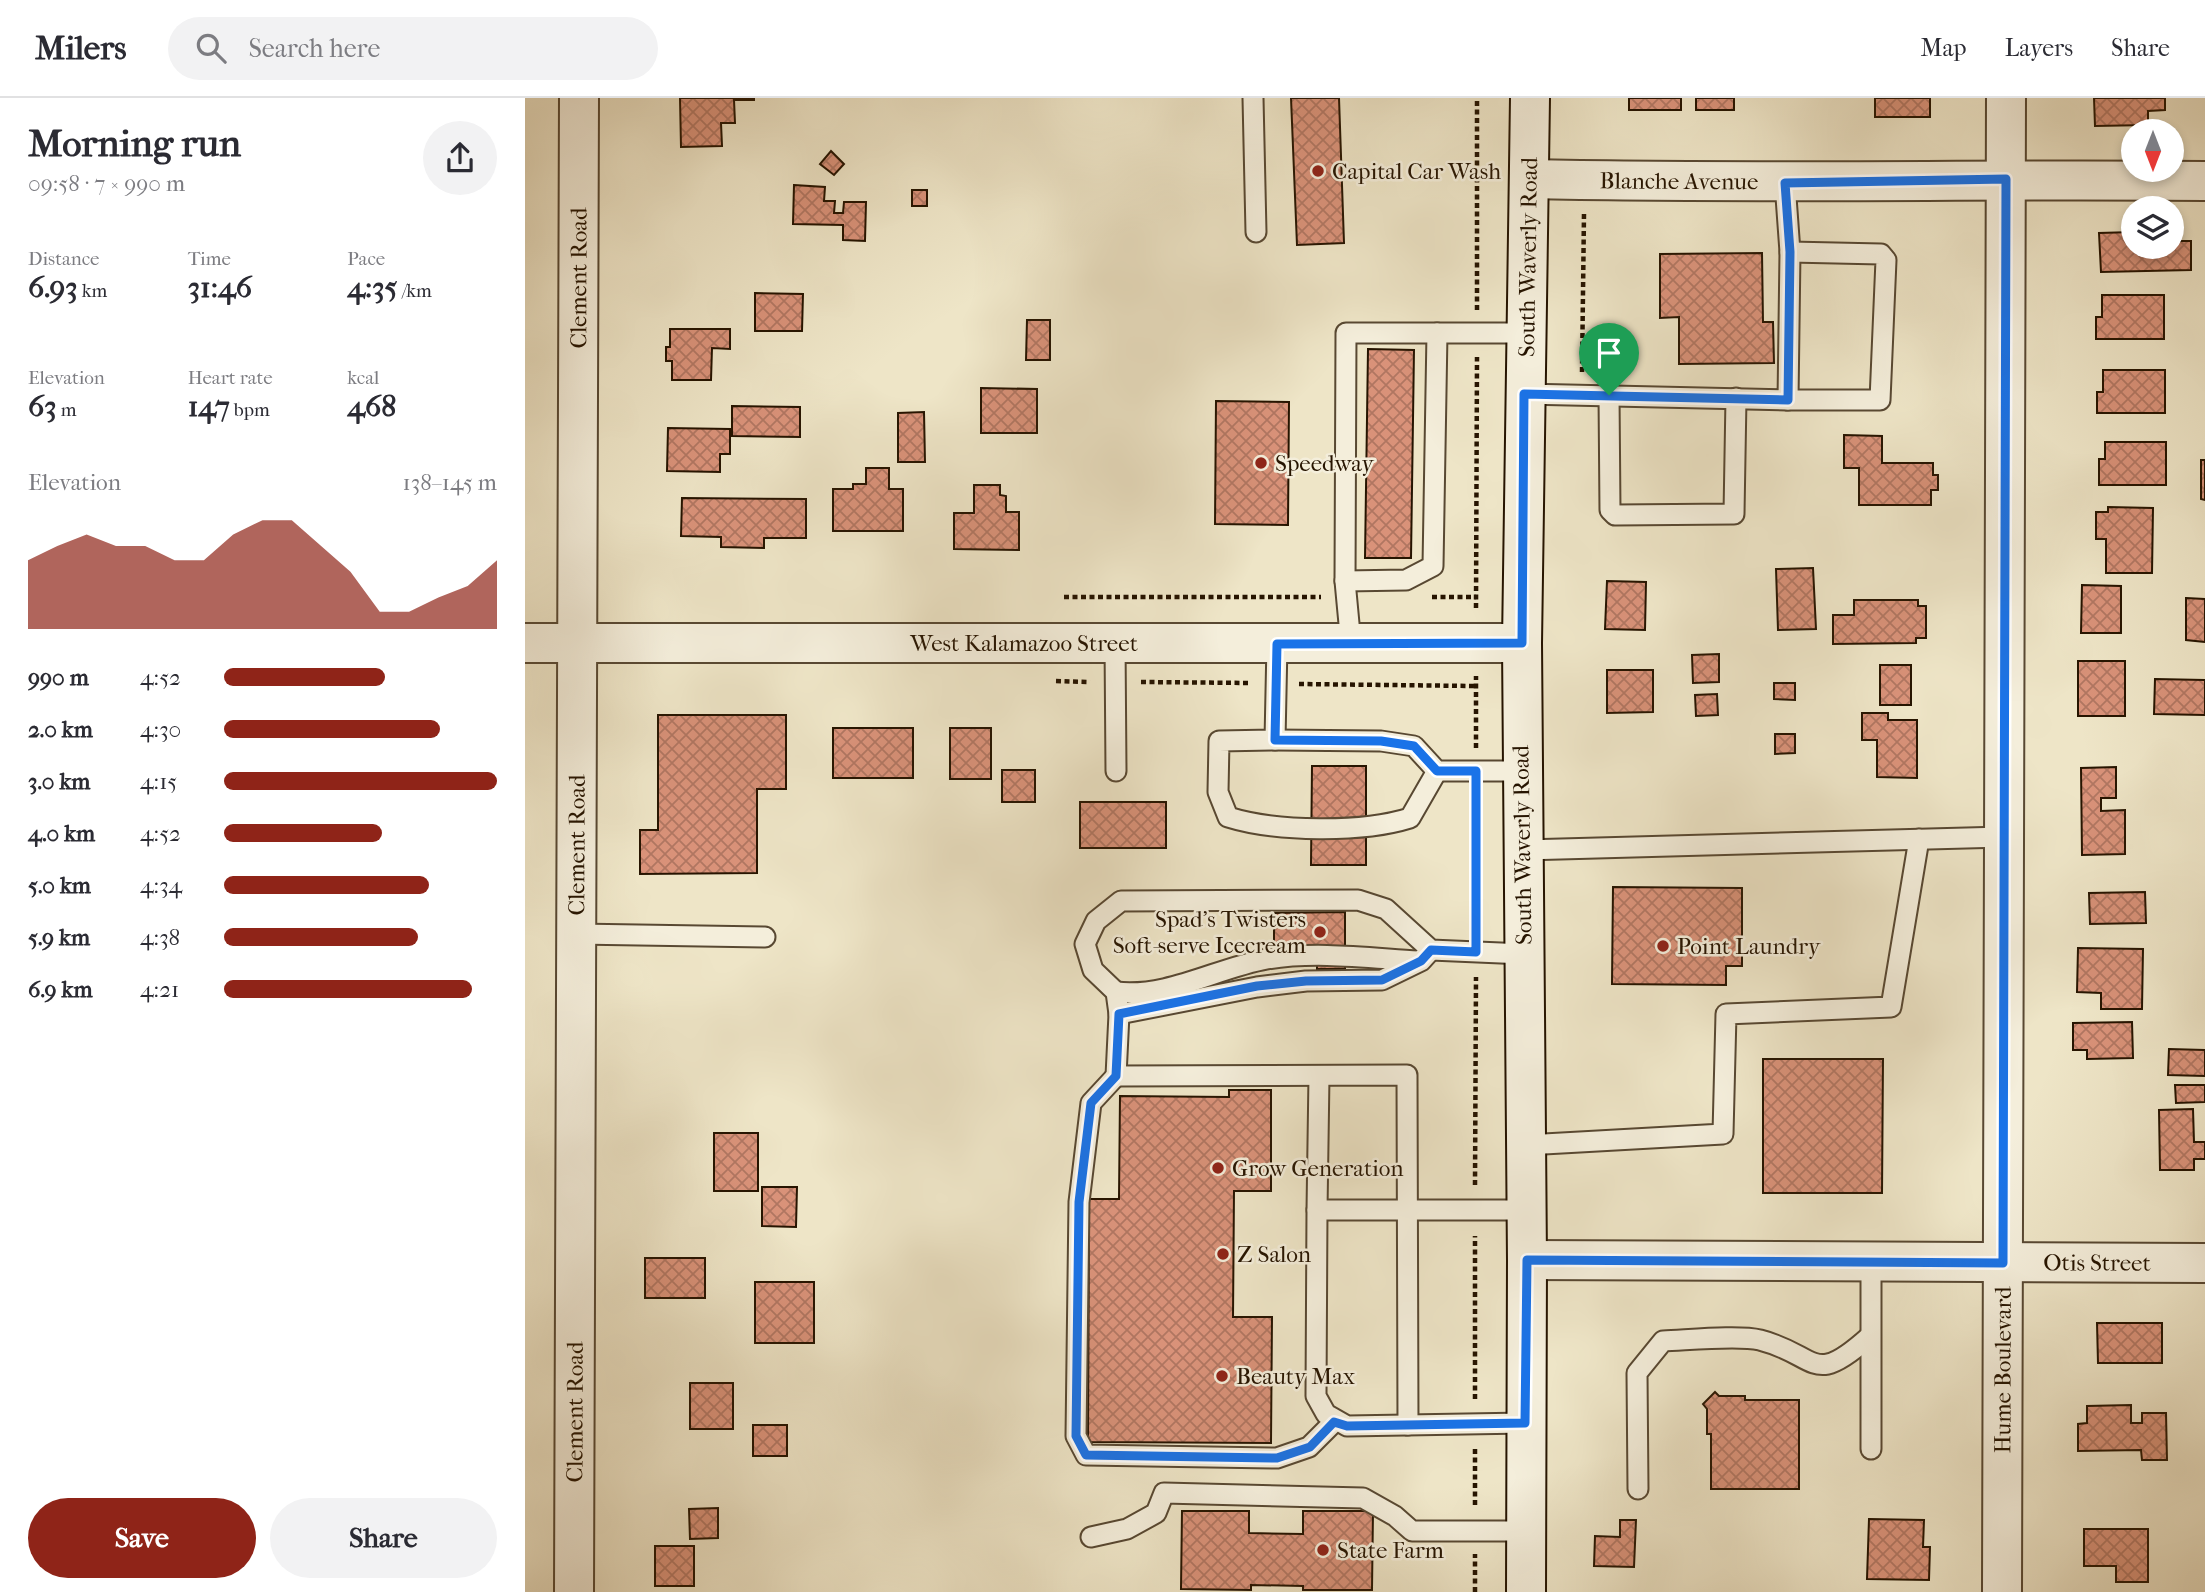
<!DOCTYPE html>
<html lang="en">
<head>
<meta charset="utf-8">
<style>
	:root { --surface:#fff; --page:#f2f2f3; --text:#2b2b33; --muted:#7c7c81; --line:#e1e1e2; --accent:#8f2418 }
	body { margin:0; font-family:"IM FELL French Canon",serif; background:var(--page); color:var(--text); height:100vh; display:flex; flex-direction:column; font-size:26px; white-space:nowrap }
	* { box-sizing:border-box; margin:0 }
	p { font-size:23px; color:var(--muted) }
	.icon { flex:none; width:38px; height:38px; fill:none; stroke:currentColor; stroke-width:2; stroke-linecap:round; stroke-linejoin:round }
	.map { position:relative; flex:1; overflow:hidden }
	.details { display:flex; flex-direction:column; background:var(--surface); width:525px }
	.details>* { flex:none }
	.needle { width:46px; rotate:180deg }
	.fabs { position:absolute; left:1596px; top:21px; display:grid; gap:14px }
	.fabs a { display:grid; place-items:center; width:63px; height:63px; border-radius:50%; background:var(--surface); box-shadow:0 4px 10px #0003; font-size:35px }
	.pin { position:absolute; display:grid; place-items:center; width:60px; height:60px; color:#fff; margin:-72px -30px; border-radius:50% 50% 50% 0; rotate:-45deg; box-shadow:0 0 7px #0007 }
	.pin .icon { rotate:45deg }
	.round { display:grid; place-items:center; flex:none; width:74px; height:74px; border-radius:37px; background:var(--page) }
	.summary { display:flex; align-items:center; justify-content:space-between; height:119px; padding:0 28px }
	h1 { font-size:38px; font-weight:700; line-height:52px }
	.metrics { display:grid; grid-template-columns:repeat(3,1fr); gap:10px; height:119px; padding:7px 28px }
	.metrics div { display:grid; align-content:center }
	.metrics b { font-size:30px; font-weight:700 }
	.metrics small { font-size:19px; font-weight:400 }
	.metrics p { font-size:19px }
	.chart { height:196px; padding:14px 28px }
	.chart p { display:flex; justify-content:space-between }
	.chart svg { width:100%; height:126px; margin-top:7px; fill:var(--accent); opacity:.7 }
	.primary-button { display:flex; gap:14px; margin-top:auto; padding:14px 28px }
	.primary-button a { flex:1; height:80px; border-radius:42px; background:var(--accent); color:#fff; font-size:28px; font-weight:700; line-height:80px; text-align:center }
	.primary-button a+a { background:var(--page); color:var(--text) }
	ul { padding:0 28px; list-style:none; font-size:23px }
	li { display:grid; grid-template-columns:112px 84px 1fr; align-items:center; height:52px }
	li i { height:18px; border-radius:9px; background:var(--accent) }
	header { display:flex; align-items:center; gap:42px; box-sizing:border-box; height:98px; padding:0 35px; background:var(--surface); border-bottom:2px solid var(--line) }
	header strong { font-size:33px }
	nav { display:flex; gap:38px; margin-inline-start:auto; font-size:24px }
	.search { width:490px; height:63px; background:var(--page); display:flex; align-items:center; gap:18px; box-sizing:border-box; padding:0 24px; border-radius:38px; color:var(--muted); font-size:26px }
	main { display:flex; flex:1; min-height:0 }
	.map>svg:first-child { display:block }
</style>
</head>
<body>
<header>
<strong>Milers</strong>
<div class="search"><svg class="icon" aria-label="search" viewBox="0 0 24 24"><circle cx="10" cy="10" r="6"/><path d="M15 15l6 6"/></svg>Search here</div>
<nav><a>Map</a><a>Layers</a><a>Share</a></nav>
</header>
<main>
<section class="details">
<div class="summary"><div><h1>Morning run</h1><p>09:58 · 7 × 990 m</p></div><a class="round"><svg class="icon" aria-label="share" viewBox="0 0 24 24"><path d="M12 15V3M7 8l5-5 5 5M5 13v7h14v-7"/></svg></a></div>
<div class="metrics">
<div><p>Distance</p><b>6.93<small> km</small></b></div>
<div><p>Time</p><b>31:46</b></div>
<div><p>Pace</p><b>4:35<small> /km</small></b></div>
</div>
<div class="metrics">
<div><p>Elevation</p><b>63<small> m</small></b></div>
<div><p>Heart rate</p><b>147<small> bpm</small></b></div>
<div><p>kcal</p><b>468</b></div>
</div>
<div class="chart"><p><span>Elevation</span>138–145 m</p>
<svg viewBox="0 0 160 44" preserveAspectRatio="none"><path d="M0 44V20L10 15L20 11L30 15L40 15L50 20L60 20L70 11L80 6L90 6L100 15L110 24L120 38L130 38L140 33L150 29L160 20V44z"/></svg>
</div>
<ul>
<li><b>990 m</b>4:52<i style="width:59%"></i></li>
<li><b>2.0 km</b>4:30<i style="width:79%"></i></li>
<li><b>3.0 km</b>4:15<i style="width:100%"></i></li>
<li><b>4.0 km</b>4:52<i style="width:58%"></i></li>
<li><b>5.0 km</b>4:34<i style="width:75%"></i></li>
<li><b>5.9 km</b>4:38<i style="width:71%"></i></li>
<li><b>6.9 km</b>4:21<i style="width:91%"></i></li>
</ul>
<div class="primary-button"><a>Save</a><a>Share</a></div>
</section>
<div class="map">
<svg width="1680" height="1494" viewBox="0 0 1680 1494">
	<defs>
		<pattern id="building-cross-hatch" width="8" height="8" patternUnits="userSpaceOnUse" patternTransform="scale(1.75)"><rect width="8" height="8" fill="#d99279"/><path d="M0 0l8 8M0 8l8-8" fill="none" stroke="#b07661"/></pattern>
	</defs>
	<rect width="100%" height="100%" fill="#eee5c7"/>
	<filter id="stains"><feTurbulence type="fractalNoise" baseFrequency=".00286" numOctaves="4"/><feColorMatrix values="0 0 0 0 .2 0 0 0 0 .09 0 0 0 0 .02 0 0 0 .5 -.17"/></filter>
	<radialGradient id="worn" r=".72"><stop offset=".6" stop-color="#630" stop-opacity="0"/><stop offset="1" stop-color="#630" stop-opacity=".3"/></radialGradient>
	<g fill="url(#building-cross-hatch)" stroke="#261400" stroke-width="2">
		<polygon points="155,0 229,0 229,2 209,2 210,25 196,25 197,48 156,49"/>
		<polygon points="766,0 814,0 819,145 772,147"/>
		<rect x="1104" y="0" width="52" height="12"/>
		<rect x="1171" y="0" width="38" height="12"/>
		<rect x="1350" y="0" width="55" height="19"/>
		<polygon points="1569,0 1640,0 1640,12 1623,13 1623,27 1570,28"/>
		<polygon points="306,53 319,66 309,77 295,66"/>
		<polygon points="269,87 300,89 299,103 310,103 309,115 318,115 319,104 341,104 340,143 318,142 318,127 268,126"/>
		<rect x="387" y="92" width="15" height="16"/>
		<polygon points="1608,134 1608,149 1647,149 1647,143 1666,143 1666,172 1576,174 1574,135"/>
		<polygon points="1237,155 1238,224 1248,224 1249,265 1154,266 1154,219 1135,220 1135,156"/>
		<polygon points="230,195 278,196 277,233 230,233"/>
		<polygon points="1577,197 1639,197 1639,241 1571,241 1571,219 1577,219"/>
		<polygon points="502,222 525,222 525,262 501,262"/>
		<polygon points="145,231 205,231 205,251 187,250 186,282 147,282 147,263 141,263 141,249 145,249"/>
		<polygon points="843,251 889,252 886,460 840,460"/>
		<polygon points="1578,272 1640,272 1640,315 1572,315 1572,294 1578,294"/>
		<polygon points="456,290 512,291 512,335 456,335"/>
		<polygon points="691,303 764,304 763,427 690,426"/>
		<polygon points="207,308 275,309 275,339 207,338"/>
		<polygon points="399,314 400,364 373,364 373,315"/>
		<polygon points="143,330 205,331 205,356 195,356 195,374 142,373"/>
		<polygon points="1319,337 1357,338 1357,365 1408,365 1408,377 1413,377 1413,392 1406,392 1406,407 1334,407 1334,370 1319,370"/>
		<polygon points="1580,344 1641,344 1641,387 1574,387 1574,361 1580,361"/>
		<polygon points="1676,362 1680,362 1680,402 1676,401"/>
		<polygon points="341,370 364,370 364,391 378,391 378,433 308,433 308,391 328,391 328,386 341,386"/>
		<polygon points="449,387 475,387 475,397 481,398 481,414 494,414 494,452 429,451 429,415 449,415"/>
		<polygon points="157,400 281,401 281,440 239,440 239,450 196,449 196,439 156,438"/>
		<polygon points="1583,409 1628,410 1627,475 1581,475 1581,441 1571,441 1571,414 1583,414"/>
		<polygon points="1288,470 1291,531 1253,532 1251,471"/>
		<polygon points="1082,483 1121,484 1120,532 1080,531"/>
		<polygon points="1557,487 1596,488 1596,535 1556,535"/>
		<polygon points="1661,500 1680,501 1680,544 1661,542"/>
		<polygon points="1329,502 1393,502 1393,508 1401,508 1401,540 1391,540 1391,545 1308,546 1308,517 1329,517"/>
		<polygon points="1194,556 1194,584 1168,585 1167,557"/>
		<rect x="1553" y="563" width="47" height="55"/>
		<rect x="1355" y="567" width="31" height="40"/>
		<polygon points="1082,572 1128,572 1128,614 1082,615"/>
		<polygon points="1630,581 1680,582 1680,617 1629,616"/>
		<polygon points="1249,585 1270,585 1270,602 1249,601"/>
		<polygon points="1192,596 1193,617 1171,618 1170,597"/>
		<polygon points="1337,615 1363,615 1363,622 1392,622 1392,680 1352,679 1352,642 1337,642"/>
		<polygon points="133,617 261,617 261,691 232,691 232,775 115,776 115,732 133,732"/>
		<rect x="308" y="630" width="80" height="50"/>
		<rect x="425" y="630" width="41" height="51"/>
		<polygon points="1250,636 1270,636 1270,655 1250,656"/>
		<polygon points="787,668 841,668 841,767 786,767"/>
		<polygon points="1591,669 1591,700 1576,700 1576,713 1600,712 1600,756 1557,757 1556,670"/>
		<rect x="477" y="672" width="33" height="32"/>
		<rect x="555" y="704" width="86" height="46"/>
		<polygon points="1088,789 1217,790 1217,868 1201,868 1201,887 1087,886"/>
		<polygon points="1620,794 1621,825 1565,826 1564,795"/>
		<polygon points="820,814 820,871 792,871 792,848 749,848 749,815"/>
		<polygon points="1553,850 1618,851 1617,911 1576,911 1576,895 1552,894"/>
		<polygon points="1607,924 1608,960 1562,961 1562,952 1548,952 1548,925"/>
		<polygon points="1644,951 1680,952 1680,978 1643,977"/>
		<polygon points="1238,961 1358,961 1357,1095 1238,1095"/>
		<polygon points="1650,987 1680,987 1680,1004 1651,1005"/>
		<polygon points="704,992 746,992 746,1093 709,1093 708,1219 747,1219 746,1345 563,1344 564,1101 594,1101 595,998 704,999"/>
		<polygon points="1668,1011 1669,1044 1680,1044 1680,1061 1669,1061 1669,1072 1635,1072 1634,1012"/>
		<rect x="189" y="1035" width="44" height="58"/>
		<polygon points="237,1089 272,1089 271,1129 237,1128"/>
		<rect x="120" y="1160" width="60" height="40"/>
		<rect x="230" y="1184" width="59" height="61"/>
		<polygon points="1572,1225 1637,1225 1637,1265 1573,1265"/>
		<rect x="165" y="1285" width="43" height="46"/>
		<polygon points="1190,1294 1194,1298 1220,1298 1220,1302 1274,1302 1274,1391 1186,1391 1186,1336 1182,1336 1182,1311 1178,1306"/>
		<polygon points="1606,1307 1606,1325 1617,1325 1617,1315 1641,1315 1642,1362 1617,1362 1616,1352 1553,1353 1553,1326 1562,1325 1562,1308"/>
		<rect x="228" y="1327" width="34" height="31"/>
		<polygon points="193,1410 193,1440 165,1441 164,1411"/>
		<polygon points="657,1413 724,1413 724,1435 778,1436 778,1413 848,1413 847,1492 778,1492 778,1488 726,1487 726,1492 656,1491"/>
		<polygon points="1344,1421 1399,1422 1398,1449 1405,1449 1404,1482 1342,1481"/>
		<polygon points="1095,1422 1111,1422 1109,1469 1069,1468 1070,1438 1095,1439"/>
		<polygon points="1559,1431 1623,1431 1623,1484 1591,1484 1591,1468 1559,1468"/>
		<rect x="130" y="1448" width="39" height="40"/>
	</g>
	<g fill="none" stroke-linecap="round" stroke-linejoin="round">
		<defs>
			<g id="service">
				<polyline points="728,0 731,134"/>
				<polyline points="999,296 1263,302 1265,154 1260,85"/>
				<polyline points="1084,297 1085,412 1090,417 1209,416 1211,300"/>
				<polyline points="1263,302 1355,302 1361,162 1356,156 1265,154"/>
				<polyline points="820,483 881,482 908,468 912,235"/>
				<polyline points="590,544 591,673"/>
				<path d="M752,546L750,642L694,643L693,694L703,719C751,734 837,735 885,720L912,673"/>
				<polyline points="826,547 820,483 821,235 1000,235"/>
				<polyline points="750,642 856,643 889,648 912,673 996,673"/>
				<polyline points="997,752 1479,739"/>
				<polyline points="51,836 240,839"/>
				<path d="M591,894C643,900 692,870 742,861C791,853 844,860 893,863"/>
				<polyline points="594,916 732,889 781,883 857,882 896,863 906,852"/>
				<polyline points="591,978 566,1005 554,1104 551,1338 561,1357 752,1360 784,1349 809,1324"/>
				<polyline points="1001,1047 1198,1036 1201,916 1366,909 1394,741"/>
				<polyline points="792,1112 794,978"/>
				<polyline points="1346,1164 1346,1351"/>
				<polyline points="1000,1325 822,1328 801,1316 791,1298 792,1112 1002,1112"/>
				<polyline points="883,1327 882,977 591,978 594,916 591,894 568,872 560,846 571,823 596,803 833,802 861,811 906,852 999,856"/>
				<path d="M1113,1391L1112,1275L1138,1243C1164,1242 1213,1237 1235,1242C1294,1257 1286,1291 1345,1238"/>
				<polyline points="566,1439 602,1431 631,1415 639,1395 838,1400 870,1418 887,1433 1001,1433"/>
			</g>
			<g id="minor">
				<path id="s1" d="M1005,81C1230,86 1455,81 1680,83"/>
				<path id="s2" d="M0,545H997"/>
				<path id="s3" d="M1002,1162L1680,1165"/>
				<path id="s4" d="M49,1494L54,0"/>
				<path id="s5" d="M1477,1494L1481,0"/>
			</g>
			<g id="secondary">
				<path id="s6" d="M1001,1494L1002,1162L997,545L1005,0"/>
			</g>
		</defs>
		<use href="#service" stroke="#584832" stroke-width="23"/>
		<use href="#minor" stroke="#584832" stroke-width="42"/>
		<use href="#secondary" stroke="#261400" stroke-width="42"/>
		<g stroke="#261400" stroke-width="4.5" stroke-dasharray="5 3.5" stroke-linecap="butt">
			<polyline points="952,212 952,0"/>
			<polyline points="1057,274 1059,115"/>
			<polyline points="539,499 796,499"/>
			<polyline points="907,499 951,499"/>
			<polyline points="951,510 952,259"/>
			<polyline points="531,583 565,584"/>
			<polyline points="616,584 726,585"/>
			<polyline points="774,586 951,588"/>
			<polyline points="951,650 951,578"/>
			<polyline points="951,697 951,828"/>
			<polyline points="950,1087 951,879"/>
			<polyline points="950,1301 950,1138"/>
			<polyline points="950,1351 950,1409"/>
			<polyline points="950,1494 950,1456"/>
		</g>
		<use href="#service" stroke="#f4eedb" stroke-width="19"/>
		<use href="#minor" stroke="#f4eedb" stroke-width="38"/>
		<use href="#secondary" stroke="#f4eedb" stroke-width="38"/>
	</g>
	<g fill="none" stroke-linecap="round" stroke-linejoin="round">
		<defs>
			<polygon id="route" points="1481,81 1478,1165 1002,1162 1000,1325 822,1328 809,1324 785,1349 752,1360 561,1357 551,1338 554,1104 566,1005 591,978 594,916 732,888 781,883 857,882 896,863 906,852 951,854 951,673 912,673 889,648 856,643 750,642 752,546 997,545 999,296 1263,302 1265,154 1260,85"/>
		</defs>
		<use href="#route" stroke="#fff" stroke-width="14"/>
		<use href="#route" stroke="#1a73e8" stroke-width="9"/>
	</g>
	<g fill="#8f2418" stroke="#f4eedb" stroke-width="2.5">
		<circle cx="793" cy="73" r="7"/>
		<circle cx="736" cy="365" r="7"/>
		<circle cx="795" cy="834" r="7"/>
		<circle cx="1138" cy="848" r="7"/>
		<circle cx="693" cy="1070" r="7"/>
		<circle cx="698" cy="1156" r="7"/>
		<circle cx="697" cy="1278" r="7"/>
		<circle cx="798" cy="1452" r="7"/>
	</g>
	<g text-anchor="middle" stroke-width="5" stroke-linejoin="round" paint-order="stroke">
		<g font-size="23" fill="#261400" stroke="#f4eedb" text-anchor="start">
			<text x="807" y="81">Capital Car Wash</text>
			<text x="750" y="373">Speedway</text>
			<text x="781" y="829" text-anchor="end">Spad's Twisters<tspan x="781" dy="26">Soft-serve Icecream</tspan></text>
			<text x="1152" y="856">Point Laundry</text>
			<text x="707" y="1078">Grow Generation</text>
			<text x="712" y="1164">Z Salon</text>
			<text x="711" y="1286">Beauty Max</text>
			<text x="812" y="1460">State Farm</text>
		</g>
		<g font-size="23" fill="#261400" stroke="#f4eedb">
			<text dy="8" stroke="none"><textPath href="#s1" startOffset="149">Blanche Avenue</textPath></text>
			<text dy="8" stroke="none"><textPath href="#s6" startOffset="1335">South Waverly Road</textPath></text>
			<text dy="8" stroke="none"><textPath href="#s4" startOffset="1314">Clement Road</textPath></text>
			<text dy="8" stroke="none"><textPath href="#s2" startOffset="499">West Kalamazoo Street</textPath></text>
			<text dy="8" stroke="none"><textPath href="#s4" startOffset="747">Clement Road</textPath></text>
			<text transform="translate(997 747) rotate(-91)" y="8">South Waverly Road</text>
			<text dy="8" stroke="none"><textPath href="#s3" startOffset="570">Otis Street</textPath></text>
			<text dy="8" stroke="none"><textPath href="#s5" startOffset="222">Hume Boulevard</textPath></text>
			<text dy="8" stroke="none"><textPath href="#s4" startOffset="180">Clement Road</textPath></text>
		</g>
	</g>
	<rect width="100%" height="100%" filter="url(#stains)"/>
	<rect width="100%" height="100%" fill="url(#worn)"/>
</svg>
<div class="fabs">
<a><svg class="needle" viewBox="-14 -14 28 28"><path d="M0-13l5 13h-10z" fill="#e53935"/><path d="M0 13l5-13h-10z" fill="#7c7c81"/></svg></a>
<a><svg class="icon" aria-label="layers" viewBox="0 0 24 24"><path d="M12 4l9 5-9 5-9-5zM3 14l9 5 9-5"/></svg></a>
</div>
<div class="pin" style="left:1084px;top:297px;background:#1e9e55"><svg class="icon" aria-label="arrive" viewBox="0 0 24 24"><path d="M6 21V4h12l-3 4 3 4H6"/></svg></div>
</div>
</main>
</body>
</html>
